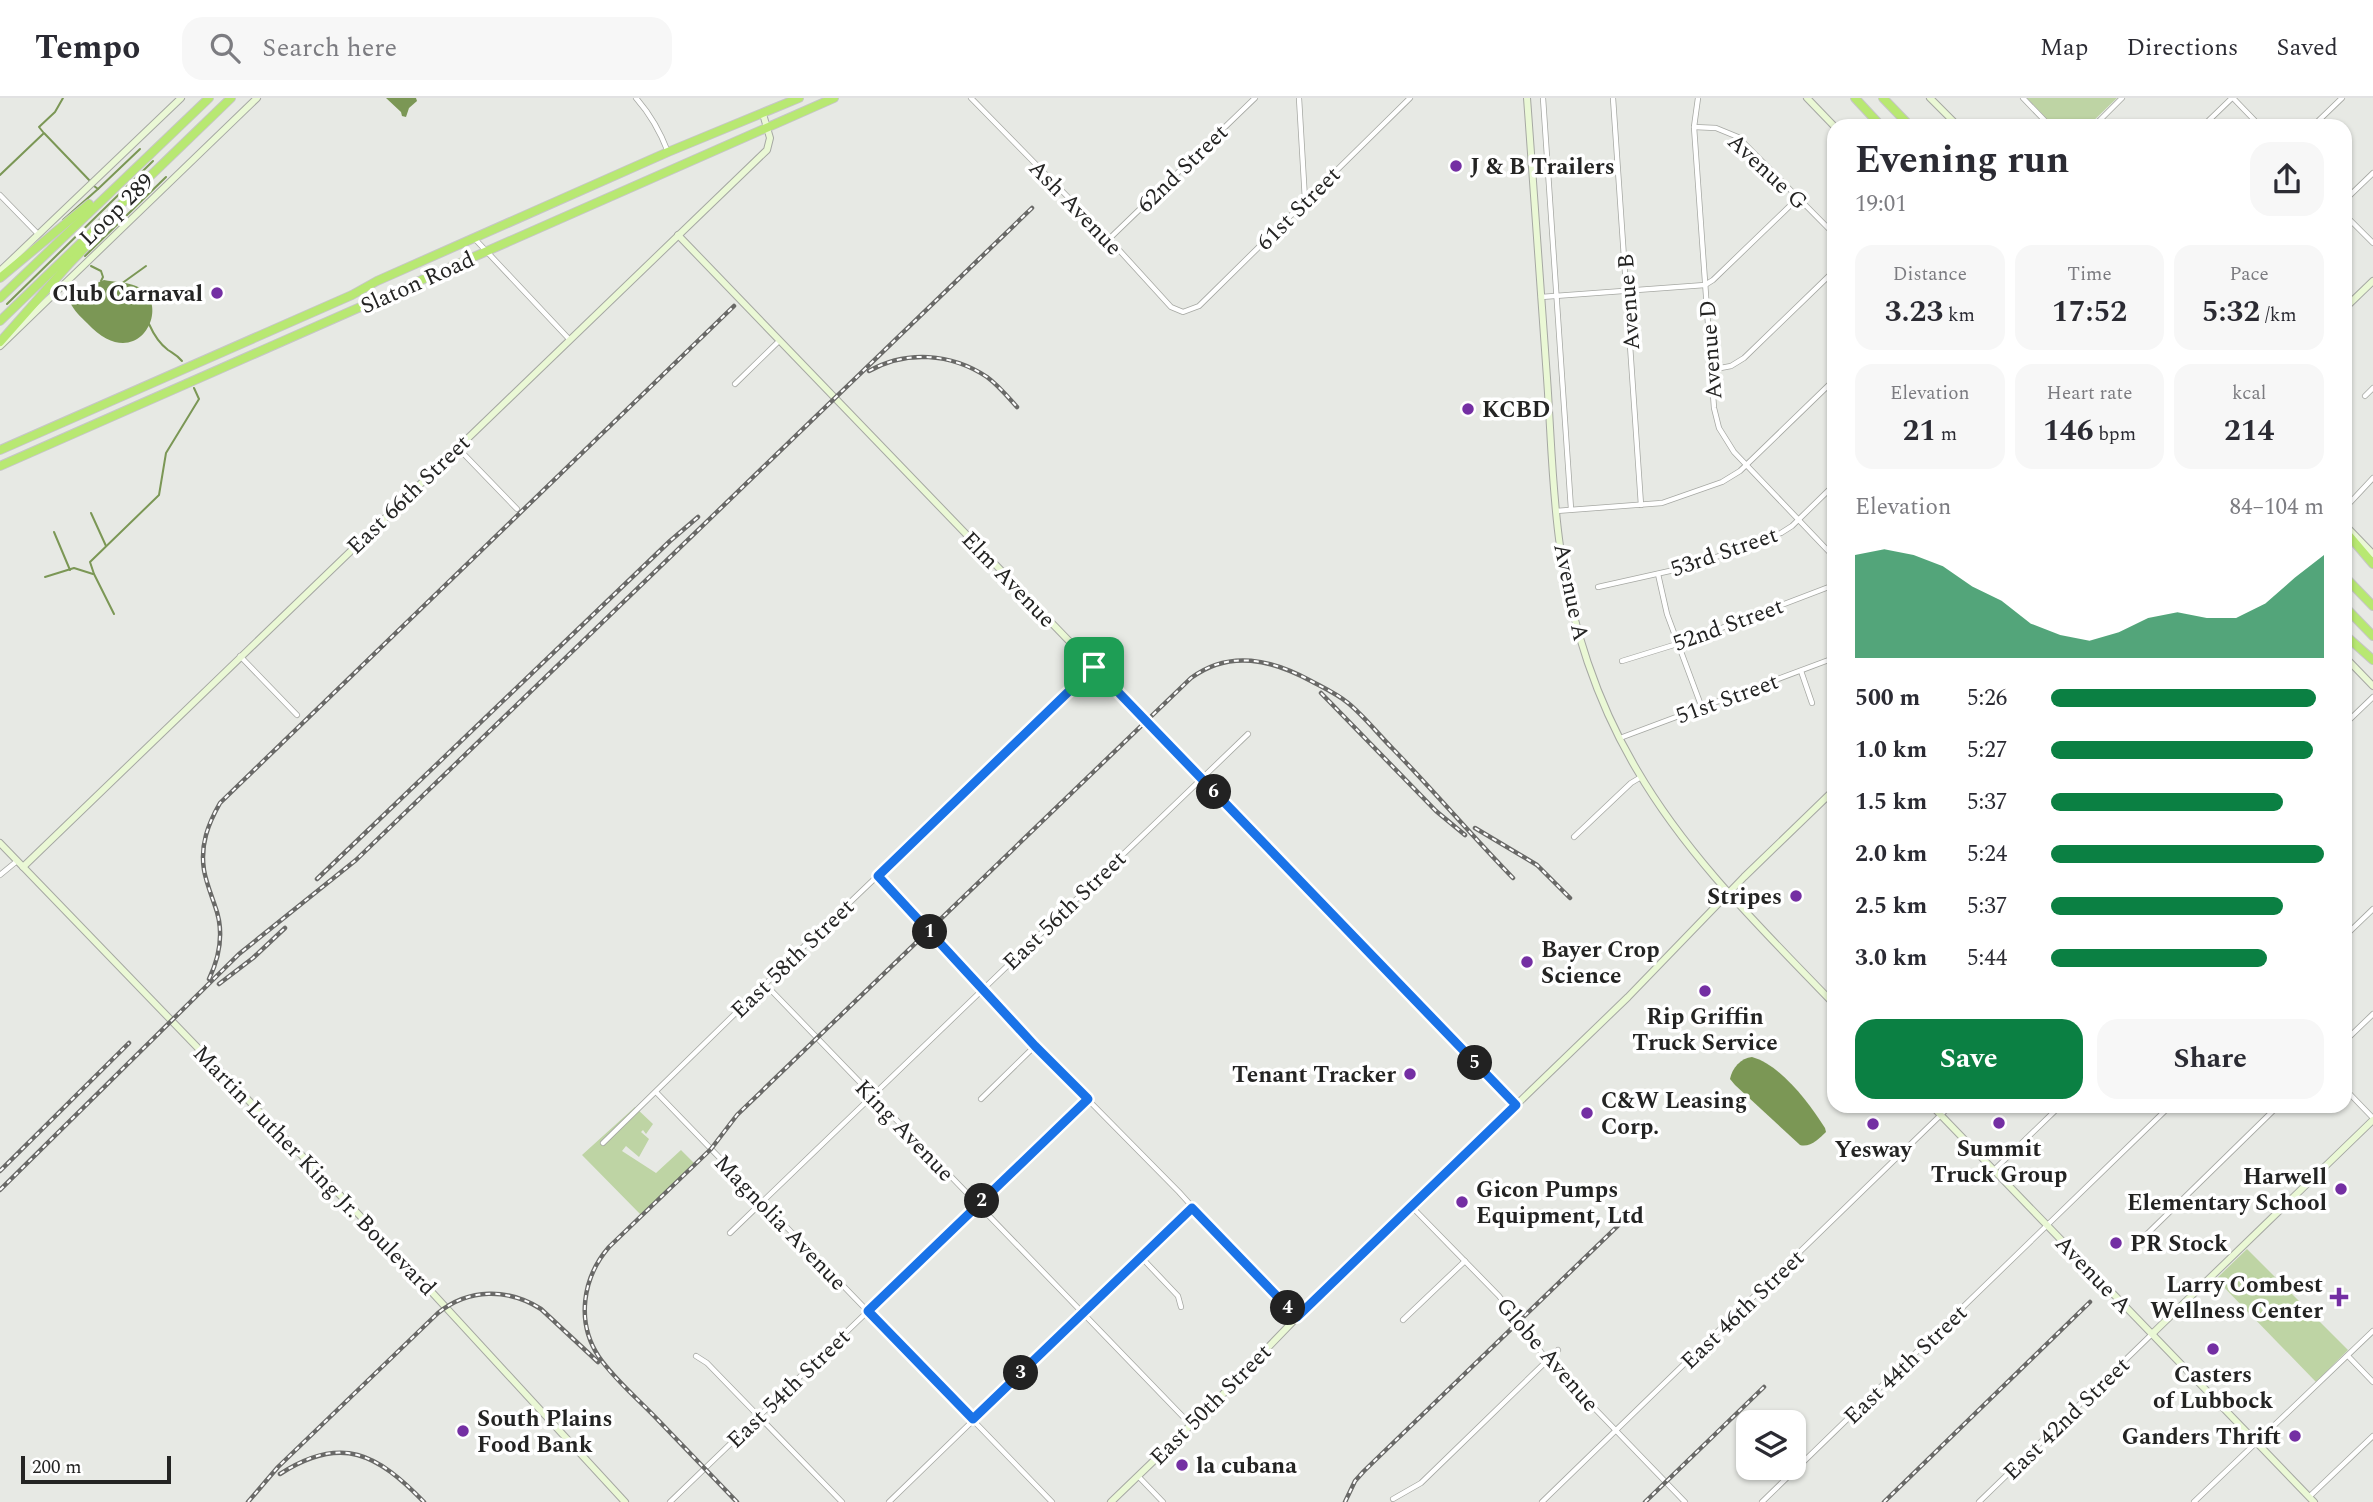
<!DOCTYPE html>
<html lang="en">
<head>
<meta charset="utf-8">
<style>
	:root { --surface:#fff; --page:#f7f7f7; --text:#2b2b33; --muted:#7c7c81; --line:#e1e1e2; --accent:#0b8043 }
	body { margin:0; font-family:Spectral,serif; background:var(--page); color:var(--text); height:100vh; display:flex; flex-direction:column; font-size:26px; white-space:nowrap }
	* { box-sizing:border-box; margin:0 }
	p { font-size:23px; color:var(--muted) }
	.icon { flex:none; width:38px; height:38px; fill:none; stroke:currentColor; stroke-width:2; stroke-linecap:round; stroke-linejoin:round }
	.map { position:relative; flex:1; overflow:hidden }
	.sheet { position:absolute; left:1827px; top:21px; width:525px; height:994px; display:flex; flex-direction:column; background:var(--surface); border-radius:21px; box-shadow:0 2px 5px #0004 }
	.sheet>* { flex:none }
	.tools { position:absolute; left:1736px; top:1312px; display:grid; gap:14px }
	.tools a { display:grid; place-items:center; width:70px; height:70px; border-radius:14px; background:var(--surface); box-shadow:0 2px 5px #0004; font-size:35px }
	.scale { position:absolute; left:21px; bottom:18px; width:150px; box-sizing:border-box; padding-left:7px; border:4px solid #242423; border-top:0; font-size:19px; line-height:24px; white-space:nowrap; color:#242423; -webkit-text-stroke:5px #fff; paint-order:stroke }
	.pin { position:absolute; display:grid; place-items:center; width:60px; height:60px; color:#fff; margin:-30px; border-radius:14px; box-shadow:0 4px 10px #0006 }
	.km { position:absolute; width:35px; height:35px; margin:-18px; border-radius:50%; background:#222; color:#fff; font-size:19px; line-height:35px; text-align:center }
	.round { display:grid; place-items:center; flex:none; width:74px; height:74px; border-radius:21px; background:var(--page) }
	.head { display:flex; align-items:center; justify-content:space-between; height:119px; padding:0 28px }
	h1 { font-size:38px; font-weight:700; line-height:52px }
	.metrics { display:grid; grid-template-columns:repeat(3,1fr); gap:10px; height:119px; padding:7px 28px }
	.metrics div { display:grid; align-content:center; border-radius:18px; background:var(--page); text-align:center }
	.metrics b { font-size:30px; font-weight:700 }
	.metrics small { font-size:19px; font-weight:400 }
	.metrics p { font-size:19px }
	.chart { height:196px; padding:14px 28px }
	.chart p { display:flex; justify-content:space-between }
	.chart svg { width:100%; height:126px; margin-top:7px; fill:var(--accent); opacity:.7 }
	.action { display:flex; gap:14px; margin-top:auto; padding:14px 28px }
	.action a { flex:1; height:80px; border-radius:21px; background:var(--accent); color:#fff; font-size:28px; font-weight:700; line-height:80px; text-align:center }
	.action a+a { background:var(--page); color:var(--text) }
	ul { padding:0 28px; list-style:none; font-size:23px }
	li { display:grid; grid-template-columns:112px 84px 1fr; align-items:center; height:52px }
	li i { height:18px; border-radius:9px; background:var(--accent) }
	header { display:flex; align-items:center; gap:42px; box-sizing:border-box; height:98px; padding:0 35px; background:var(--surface); border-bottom:2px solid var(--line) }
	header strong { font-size:33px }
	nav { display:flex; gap:38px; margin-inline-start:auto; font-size:24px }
	.search { width:490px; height:63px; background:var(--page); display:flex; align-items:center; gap:18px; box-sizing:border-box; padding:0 24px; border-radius:21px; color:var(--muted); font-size:26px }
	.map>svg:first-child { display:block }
</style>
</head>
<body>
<header>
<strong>Tempo</strong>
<div class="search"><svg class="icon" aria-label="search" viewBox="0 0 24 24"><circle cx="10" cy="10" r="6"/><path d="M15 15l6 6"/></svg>Search here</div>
<nav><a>Map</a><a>Directions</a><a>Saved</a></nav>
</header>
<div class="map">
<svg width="2373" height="1404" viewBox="0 0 2373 1404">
	<rect width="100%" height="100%" fill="#e7e9e4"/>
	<g fill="#bed4a4">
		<polygon points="2027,0 2117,0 2088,28 2054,28"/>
		<polygon points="635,1009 653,1026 646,1036 643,1032 641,1034 649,1041 639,1059 626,1048 622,1053 656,1075 681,1052 695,1066 642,1118 582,1057"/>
		<polygon points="2247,1151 2348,1252 2316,1284 2216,1181"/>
	</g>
	<g fill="#7b9755">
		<polygon points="386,0 416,0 417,3 409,10 406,19 402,18 401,14"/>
		<path d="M104,182C114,184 127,184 136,188C175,203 139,281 87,225C80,218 74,213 70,204C77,190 92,188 104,182Z"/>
		<path d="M1752,959C1781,967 1809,1005 1825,1030L1826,1034C1820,1040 1810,1050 1800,1047L1735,987L1730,981C1732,970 1741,960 1752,959Z"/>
	</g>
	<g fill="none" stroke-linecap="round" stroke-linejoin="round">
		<g stroke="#7b9755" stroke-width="2">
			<polyline points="43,34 39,29 55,14 63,0"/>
			<polyline points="0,77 44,35 91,84"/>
			<polyline points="98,91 140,51"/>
			<polyline points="63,122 98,91 94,88"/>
			<polyline points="85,158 166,79"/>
			<polyline points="91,168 101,173 103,179 101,183"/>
			<polyline points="121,186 146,168"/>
			<polyline points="7,206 153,63"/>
			<path d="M149,226C153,235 160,246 168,252C174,256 177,257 182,263"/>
			<polyline points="91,415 106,448"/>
			<polyline points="54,434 70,472"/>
			<polyline points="45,479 74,470 93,476"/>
			<polyline points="114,516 94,476 90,464 159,397 166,355 199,301 194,290"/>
		</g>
		<defs>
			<g id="street">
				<path d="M636,0C651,17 660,33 668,54"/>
				<polyline points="971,0 1109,141 1171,209 1183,214 1199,208 1410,0"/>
				<polyline points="1299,0 1305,102"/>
				<polyline points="1543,0 1571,411"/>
				<polyline points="1613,0 1641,407"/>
				<polyline points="1698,0 1694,29 1714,310 1719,330 1734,354 1834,459"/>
				<polyline points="2023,0 2050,28"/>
				<polyline points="2233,0 2260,28"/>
				<polyline points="2094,28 2122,0"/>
				<polyline points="2203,28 2232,0"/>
				<polyline points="2313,28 2342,0"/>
				<polyline points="1694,29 1716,30 1738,39 1834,136"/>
				<polyline points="0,97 38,136"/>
				<polyline points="2345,102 2373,75"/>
				<polyline points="2345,117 2373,145"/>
				<polyline points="474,140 569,241"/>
				<polyline points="1109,141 1255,0"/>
				<polyline points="1541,199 1705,187 1713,182 1798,100"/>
				<polyline points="1710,272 1731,268 1744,260 1834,173"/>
				<polyline points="735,286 779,243"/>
				<polyline points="2365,298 2373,290"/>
				<polyline points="457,349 517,411"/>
				<polyline points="2345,410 2373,380"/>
				<polyline points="1556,413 1662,405 1722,384 1740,373 1834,282"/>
				<polyline points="1658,476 1667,516 1702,610"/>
				<polyline points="1598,489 1692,468 1781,435 1792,428 1834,387"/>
				<polyline points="240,558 297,617"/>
				<polyline points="1622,563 1690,542 1834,487"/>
				<polyline points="1801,573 1812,605"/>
				<polyline points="2345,626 2373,599"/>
				<polyline points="1620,640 1834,560"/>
				<polyline points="1574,739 1631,685 1641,679"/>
				<polyline points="0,777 17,763"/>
				<polyline points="878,778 1035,948 1179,1094 1226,1146 1297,1219"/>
				<polyline points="2345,838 2373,811"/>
				<polyline points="766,887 1191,1327"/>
				<polyline points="2345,943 2373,916"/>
				<polyline points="2345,991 2373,1020"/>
				<polyline points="656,994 1052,1404"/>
				<polyline points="981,1001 1035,948"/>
				<polyline points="603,1045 797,855 1104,561"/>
				<polyline points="1994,1072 2060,1008"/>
				<polyline points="1411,1108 1499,1198 1544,1258 1685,1404"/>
				<polyline points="730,1135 1248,636"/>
				<polyline points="2145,1138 2278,1008"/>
				<polyline points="1141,1159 1178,1198 1181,1209"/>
				<polyline points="1403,1222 1465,1163"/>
				<polyline points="696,1258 707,1265 842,1404"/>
				<polyline points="2348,1258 2373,1284"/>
				<polyline points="1138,1378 1163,1404"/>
				<polyline points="2309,1399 2373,1338"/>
				<polyline points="1393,1401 1421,1385 1558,1252"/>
				<polyline points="670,1404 1088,1001"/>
				<polyline points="889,1404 1192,1110"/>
				<polyline points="1542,1404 1950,1008"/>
				<polyline points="1762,1404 2170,1008"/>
				<polyline points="1979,1404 2152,1236"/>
				<polyline points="2194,1404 2373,1233"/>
			</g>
			<g id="secondary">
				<path d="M1527,0C1534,93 1540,186 1547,280C1551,336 1552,393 1560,448C1571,526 1597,605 1637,672C1689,761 1763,832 1834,906"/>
				<polyline points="1807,0 1834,28"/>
				<polyline points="1930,0 1958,28"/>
				<polyline points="678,137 1516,1007"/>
				<polyline points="0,173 181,0"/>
				<polyline points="2345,210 2373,183"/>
				<polyline points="0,248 257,0"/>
				<polyline points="2345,427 2373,456"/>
				<polyline points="2345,559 2373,588"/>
				<polyline points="0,745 393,1152 625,1404"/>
				<polyline points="23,769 767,52 770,40 763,16"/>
				<polyline points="1932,1008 2314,1404"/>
				<polyline points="2152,1236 2373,1022"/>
				<polyline points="1111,1404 1222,1297 1308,1208 1628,899 1744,779 1834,692"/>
			</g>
			<g id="highway">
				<polyline points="1855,0 1881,28"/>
				<polyline points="1883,0 1910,28"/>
				<polyline points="0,180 89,106"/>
				<polyline points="0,200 209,0"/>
				<polyline points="0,223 231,0"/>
				<polyline points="0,244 69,166 104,130"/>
				<polyline points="0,352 352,197 377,183 668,54 799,0"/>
				<polyline points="0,368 834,0"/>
				<polyline points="2345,433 2373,466"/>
				<polyline points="2345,479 2373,508"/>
				<polyline points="2345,509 2373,538"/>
				<polyline points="2345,537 2373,562"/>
			</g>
		</defs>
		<use href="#street" stroke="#a6a8a3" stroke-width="6"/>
		<use href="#secondary" stroke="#a6a8a3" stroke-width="8"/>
		<use href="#highway" stroke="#c6c6c6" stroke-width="10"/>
		<use href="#street" stroke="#fff" stroke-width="4.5"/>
		<use href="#secondary" stroke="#eaf8d5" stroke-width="6"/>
		<use href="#highway" stroke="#b8e872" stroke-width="8"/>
		<defs>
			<g id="rail">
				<path d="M869,273C906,252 951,255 987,279C998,287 1008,299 1017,309"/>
				<polyline points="1321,595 1436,713 1465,737"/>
				<polyline points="1475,730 1537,767 1570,800"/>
				<polyline points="317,781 670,443 698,419"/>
				<path d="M209,881C220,858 224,832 215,808C211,796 206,784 204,772C200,747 208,726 220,705L734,208"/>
				<polyline points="219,886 253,860 285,830"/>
				<polyline points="0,1073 129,945"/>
				<polyline points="0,1092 239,856 356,762 1032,110"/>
				<path d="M280,1376C342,1336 377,1356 424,1404"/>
				<path d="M248,1404L278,1369L438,1215C469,1190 508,1190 541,1211L598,1264"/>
				<path d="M737,1404C711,1377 685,1350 658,1322C639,1302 615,1282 599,1259C576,1225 582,1180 609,1149L711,1051L737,1017L1191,580C1230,551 1272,562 1311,583C1324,590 1337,596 1348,605C1364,618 1378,636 1393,651C1434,693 1472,738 1513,780"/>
				<polyline points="1345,1404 1355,1383 1364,1373 1626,1120"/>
				<polyline points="1645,1404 1764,1289"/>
				<polyline points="1884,1404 2090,1204"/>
			</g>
		</defs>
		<use href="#rail" stroke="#696967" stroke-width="4.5"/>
		<use href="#rail" stroke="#fff" stroke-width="2" stroke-dasharray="5" stroke-linecap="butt"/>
	</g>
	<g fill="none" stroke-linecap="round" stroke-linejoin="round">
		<defs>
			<polygon id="route" points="1094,569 1516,1007 1297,1219 1192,1110 973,1321 868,1213 1088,1001 1035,948 878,778"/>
		</defs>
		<use href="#route" stroke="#fff" stroke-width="14"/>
		<use href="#route" stroke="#1a73e8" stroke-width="9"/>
	</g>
	<g fill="#742fa3" stroke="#fff" stroke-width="2.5">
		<circle cx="1456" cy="68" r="7"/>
		<circle cx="217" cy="195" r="7"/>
		<circle cx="1468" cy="311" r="7"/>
		<circle cx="1796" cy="798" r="7"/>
		<circle cx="1527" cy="864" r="7"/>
		<circle cx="1705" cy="893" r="7"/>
		<circle cx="1410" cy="976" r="7"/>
		<circle cx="1587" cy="1015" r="7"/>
		<circle cx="1999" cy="1025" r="7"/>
		<circle cx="1873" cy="1026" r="7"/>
		<circle cx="2341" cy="1091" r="7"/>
		<circle cx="1462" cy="1104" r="7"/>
		<circle cx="2116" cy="1145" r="7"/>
		<path d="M2335.5 1188.5h7v7h7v7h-7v7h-7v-7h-7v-7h7z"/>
		<circle cx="2213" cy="1251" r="7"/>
		<circle cx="463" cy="1333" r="7"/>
		<circle cx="2295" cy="1338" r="7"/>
		<circle cx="1182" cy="1367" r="7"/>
	</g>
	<g text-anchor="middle" stroke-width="7" stroke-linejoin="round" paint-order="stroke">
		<g font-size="23" font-weight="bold" fill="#242423" stroke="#fff" text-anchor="start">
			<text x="1470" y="76">J &amp; B Trailers</text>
			<text x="203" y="203" text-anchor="end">Club Carnaval</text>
			<text x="1482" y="319">KCBD</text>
			<text x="1782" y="806" text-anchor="end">Stripes</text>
			<text x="1541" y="859">Bayer Crop<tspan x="1541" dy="26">Science</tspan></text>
			<text x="1705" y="926" text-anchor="middle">Rip Griffin<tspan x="1705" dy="26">Truck Service</tspan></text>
			<text x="1396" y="984" text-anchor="end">Tenant Tracker</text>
			<text x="1601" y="1010">C&amp;W Leasing<tspan x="1601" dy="26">Corp.</tspan></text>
			<text x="1999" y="1058" text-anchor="middle">Summit<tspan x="1999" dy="26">Truck Group</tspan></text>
			<text x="1873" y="1059" text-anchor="middle">Yesway</text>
			<text x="2327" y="1086" text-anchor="end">Harwell<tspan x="2327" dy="26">Elementary School</tspan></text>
			<text x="1476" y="1099">Gicon Pumps<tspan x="1476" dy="26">Equipment, Ltd</tspan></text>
			<text x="2130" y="1153">PR Stock</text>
			<text x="2323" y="1194" text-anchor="end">Larry Combest<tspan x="2323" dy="26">Wellness Center</tspan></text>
			<text x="2213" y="1284" text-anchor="middle">Casters<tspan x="2213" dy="26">of Lubbock</tspan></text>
			<text x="477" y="1328">South Plains<tspan x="477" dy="26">Food Bank</tspan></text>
			<text x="2281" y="1346" text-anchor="end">Ganders Thrift</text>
			<text x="1196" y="1375">la cubana</text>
		</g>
		<g font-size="23" fill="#242423" stroke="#fff">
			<text transform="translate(1182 70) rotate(-44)" y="8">62nd Street</text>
			<text transform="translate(1768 73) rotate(43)" y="8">Avenue G</text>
			<text transform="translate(1076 109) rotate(46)" y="8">Ash Avenue</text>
			<text transform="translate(1298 110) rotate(-45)" y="8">61st Street</text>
			<text transform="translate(116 111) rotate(-44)" y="8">Loop 289</text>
			<text transform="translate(417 184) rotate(-24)" y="8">Slaton Road</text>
			<text transform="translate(1628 204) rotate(-94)" y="8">Avenue B</text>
			<text transform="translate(1710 252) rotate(-94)" y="8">Avenue D</text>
			<text transform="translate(408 396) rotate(-44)" y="8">East 66th Street</text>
			<text transform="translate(1724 453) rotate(-19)" y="8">53rd Street</text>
			<text transform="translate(1009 481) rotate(46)" y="8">Elm Avenue</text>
			<text transform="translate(1572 494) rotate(78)" y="8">Avenue A</text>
			<text transform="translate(1728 526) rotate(-20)" y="8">52nd Street</text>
			<text transform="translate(1727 600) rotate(-20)" y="8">51st Street</text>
			<text transform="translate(1064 812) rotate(-44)" y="8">East 56th Street</text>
			<text transform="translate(792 860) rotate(-44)" y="8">East 58th Street</text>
			<text transform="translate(905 1032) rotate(46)" y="8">King Avenue</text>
			<text transform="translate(315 1072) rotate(46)" y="8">Martin Luther King Jr. Boulevard</text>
			<text transform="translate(781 1124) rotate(46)" y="8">Magnolia Avenue</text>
			<text transform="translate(2094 1176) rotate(46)" y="8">Avenue A</text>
			<text transform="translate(1742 1211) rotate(-44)" y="8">East 46th Street</text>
			<text transform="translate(1548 1256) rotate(49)" y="8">Globe Avenue</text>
			<text transform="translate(1905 1266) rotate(-44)" y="8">East 44th Street</text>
			<text transform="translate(788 1290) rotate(-44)" y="8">East 54th Street</text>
			<text transform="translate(1210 1306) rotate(-45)" y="8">East 50th Street</text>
			<text transform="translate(2066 1320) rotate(-44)" y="8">East 42nd Street</text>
		</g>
	</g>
</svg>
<div class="tools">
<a><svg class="icon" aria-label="layers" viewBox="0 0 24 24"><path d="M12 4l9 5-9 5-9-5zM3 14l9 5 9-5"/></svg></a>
</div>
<div class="scale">200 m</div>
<div class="pin" style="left:1094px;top:569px;background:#1e9e55"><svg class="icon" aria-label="arrive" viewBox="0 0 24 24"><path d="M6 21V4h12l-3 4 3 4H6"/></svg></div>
<b class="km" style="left:930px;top:834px">1</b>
<b class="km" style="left:982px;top:1103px">2</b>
<b class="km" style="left:1021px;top:1275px">3</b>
<b class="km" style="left:1288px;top:1210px">4</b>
<b class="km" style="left:1475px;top:965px">5</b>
<b class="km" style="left:1214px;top:694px">6</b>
<section class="sheet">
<div class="head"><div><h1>Evening run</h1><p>19:01</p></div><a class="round"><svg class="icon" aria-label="share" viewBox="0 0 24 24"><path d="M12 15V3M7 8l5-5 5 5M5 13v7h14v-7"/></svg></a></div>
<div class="metrics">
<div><p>Distance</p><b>3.23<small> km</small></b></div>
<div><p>Time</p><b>17:52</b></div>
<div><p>Pace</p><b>5:32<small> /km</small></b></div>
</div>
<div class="metrics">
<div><p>Elevation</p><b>21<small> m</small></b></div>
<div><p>Heart rate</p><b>146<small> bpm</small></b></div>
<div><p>kcal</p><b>214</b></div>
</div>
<div class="chart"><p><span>Elevation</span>84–104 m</p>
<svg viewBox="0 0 160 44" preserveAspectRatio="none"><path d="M0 44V8L10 6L20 8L30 12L40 19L50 24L60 32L70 36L80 38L90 35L100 30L110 28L120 30L130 30L140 25L150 16L160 8V44z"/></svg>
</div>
<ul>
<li><b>500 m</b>5:26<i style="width:97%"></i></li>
<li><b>1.0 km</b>5:27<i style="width:96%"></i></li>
<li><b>1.5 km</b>5:37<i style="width:85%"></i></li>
<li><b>2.0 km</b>5:24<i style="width:100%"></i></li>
<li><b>2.5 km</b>5:37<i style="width:85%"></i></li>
<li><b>3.0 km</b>5:44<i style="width:79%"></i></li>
</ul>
<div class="action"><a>Save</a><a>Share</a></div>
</section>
</div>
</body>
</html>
